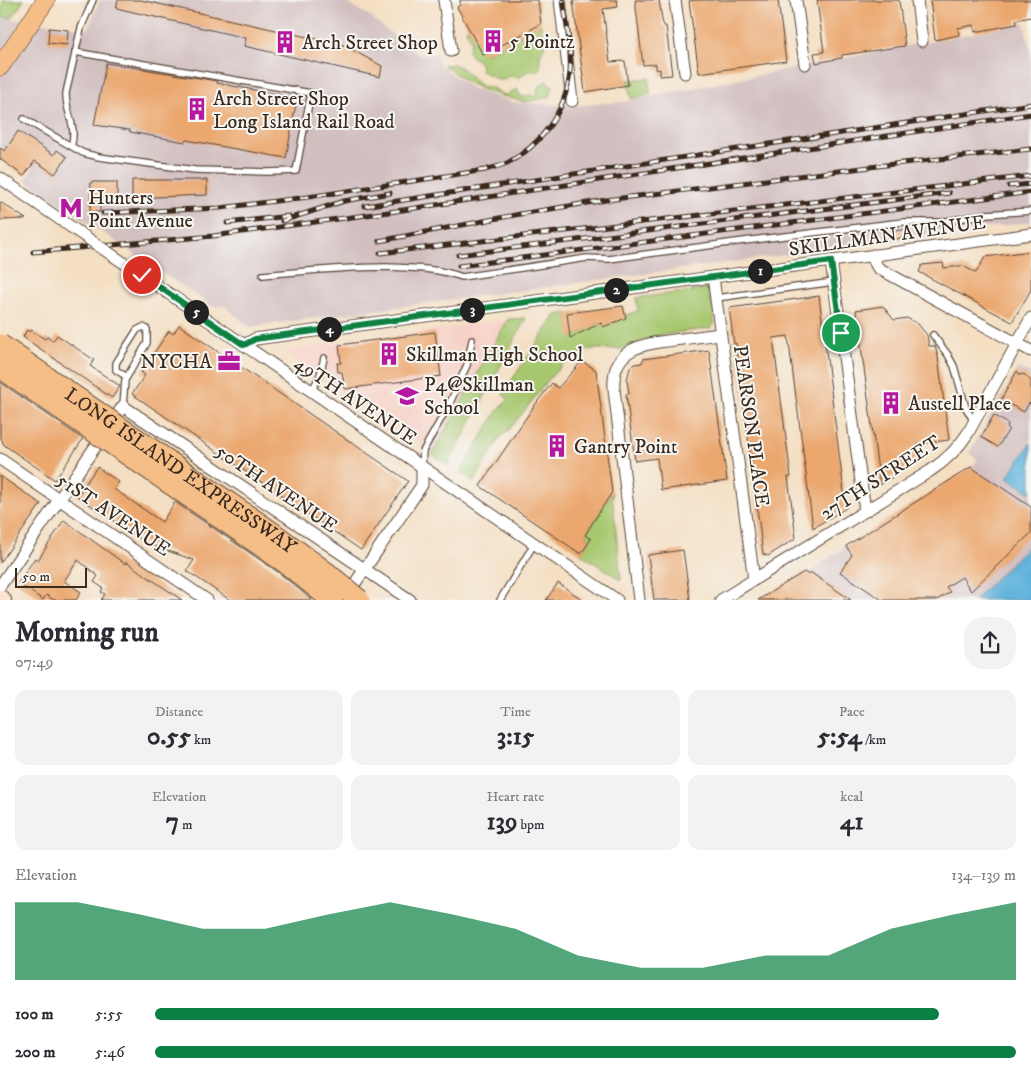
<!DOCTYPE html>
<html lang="en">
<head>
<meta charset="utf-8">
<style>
	:root { --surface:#fff; --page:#f2f2f3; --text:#2b2b33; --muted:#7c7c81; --accent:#0b8043 }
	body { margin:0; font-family:"IM FELL DW Pica",serif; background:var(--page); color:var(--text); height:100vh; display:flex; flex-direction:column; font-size:19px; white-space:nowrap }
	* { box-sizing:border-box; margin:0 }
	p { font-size:16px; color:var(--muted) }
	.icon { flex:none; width:28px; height:28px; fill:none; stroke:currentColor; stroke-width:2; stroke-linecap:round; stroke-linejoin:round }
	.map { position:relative; height:600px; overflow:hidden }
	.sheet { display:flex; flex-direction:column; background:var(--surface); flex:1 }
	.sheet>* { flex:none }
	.scale { position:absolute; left:15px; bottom:12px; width:72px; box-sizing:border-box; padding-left:5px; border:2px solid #3b2a1e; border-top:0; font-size:14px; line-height:18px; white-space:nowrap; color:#3b2a1e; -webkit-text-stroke:4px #f6f6f2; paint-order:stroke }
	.pin { position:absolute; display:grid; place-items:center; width:42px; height:42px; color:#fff; margin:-21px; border:2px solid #fff; border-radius:50%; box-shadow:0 1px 5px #0007 }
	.km { position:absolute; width:25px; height:25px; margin:-12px; border-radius:50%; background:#222; color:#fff; font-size:14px; line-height:25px; text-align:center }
	.round { display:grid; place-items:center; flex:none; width:52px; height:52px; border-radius:20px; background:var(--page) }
	.summary { display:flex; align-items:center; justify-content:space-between; height:85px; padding:0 15px }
	h1 { font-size:28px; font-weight:800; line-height:38px }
	.figures { display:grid; grid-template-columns:repeat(3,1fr); gap:8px; height:85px; padding:5px 15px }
	.figures div { display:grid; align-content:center; border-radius:12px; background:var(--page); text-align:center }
	.figures b { font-size:25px; font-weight:800 }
	.figures small { font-size:14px; font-weight:400 }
	.figures p { font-size:14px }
	.chart { height:140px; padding:10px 15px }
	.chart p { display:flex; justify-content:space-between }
	.chart svg { width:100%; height:90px; margin-top:5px; fill:var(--accent); opacity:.7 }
	ul { padding:0 15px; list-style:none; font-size:16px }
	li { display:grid; grid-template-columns:80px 60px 1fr; align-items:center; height:38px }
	li i { height:12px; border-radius:6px; background:var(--accent) }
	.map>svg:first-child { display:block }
</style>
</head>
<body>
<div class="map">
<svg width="1031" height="600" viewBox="0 0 1031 600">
	<rect width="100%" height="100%" fill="#f6f6f2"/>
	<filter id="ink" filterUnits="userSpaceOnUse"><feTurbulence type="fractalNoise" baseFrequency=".02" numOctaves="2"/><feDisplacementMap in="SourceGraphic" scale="10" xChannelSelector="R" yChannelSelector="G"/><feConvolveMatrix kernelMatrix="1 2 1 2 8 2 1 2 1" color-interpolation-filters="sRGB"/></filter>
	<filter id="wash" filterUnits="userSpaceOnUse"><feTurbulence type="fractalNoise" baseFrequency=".0096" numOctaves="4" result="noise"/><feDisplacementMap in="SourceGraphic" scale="20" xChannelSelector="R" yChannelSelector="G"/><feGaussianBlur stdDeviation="1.12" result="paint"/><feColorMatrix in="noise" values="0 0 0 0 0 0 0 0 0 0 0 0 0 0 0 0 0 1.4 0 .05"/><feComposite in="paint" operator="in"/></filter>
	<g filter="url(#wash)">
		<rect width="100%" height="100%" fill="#f4dfc3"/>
		<polygon fill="#f7d1c7" points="508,319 432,454 418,442 283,351"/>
		<g fill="#d2bfc0">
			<polygon points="100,0 342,0 366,14 419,55 437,54 439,64 458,79 473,89 513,102 570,106 622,102 1024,23 1031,51 1031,222 249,327 225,306 213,307 25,180 34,167 15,157 0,147 0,17 88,29"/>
			<polygon points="1018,367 1031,374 1031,442 1007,477 1031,493 1031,544 973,600 758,600 810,572 846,546 971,467 978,460 969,453"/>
		</g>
		<g fill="#a8c870" stroke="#727947">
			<polygon points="3,0 24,0 12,18 1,17"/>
			<path d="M541,24L543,40L547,41L540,55V69L537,71H528L518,78L510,76L503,80H499C493,76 486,75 481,70L480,63L471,56L468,51L471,41L466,30L468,27L484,55Z"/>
			<polygon points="454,64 464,70 481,86 491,87 502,94 506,95 517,89 521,97 530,95 536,97 538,94 537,89 546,81 553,86 550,97 525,102 502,96 481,89 467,82 443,65"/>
			<polygon points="649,78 650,94 631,99 628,80"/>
			<polygon points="708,289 714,314 714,325 711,328 655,336 620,349 591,349 568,359 549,379 525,410 508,431 500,437 474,482 461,472 497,411 509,399 504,396 503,393 556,315 567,313 571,338 593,326 638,311 636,298"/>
			<polygon points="526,318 448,465 432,454 508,319"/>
			<polygon points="612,492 621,580 581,554 591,539 585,535"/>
		</g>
		<g fill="#61b2dc" stroke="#4e6e7d">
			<polygon points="1031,443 1031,493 1007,477"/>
			<polygon points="1031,544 1031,600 974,600"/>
		</g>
		<g id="blocks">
			<g fill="#eba76e">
				<polygon points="118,0 141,0 343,45 382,66 380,77 244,46 246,38 116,8"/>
				<polygon points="460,0 538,0 541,24 483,55 457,7 460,5"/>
				<polygon points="580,0 617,0 618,7 603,9 610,62 625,61 628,85 585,92 573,1"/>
				<polygon points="635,0 659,0 663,26 666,26 672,75 660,76 660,69 656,70 656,64 643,65"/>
				<polygon points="695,0 778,0 786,61 699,73 689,1"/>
				<polygon points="817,0 899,0 905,46 842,55 842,58 816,63 814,53 824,52"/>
				<polygon points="930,0 1031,0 1031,17 1016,20 1017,24 975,32 974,25 958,28 959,35 935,40"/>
				<polygon points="49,28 68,30 67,45 48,43"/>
				<polygon points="106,63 217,81 217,83 297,98 286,158 186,140 185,142 130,132 130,130 94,125"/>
				<polygon points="18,131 54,155 57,150 67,157 55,174 35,161 24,176 0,159 0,148 5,151"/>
				<polygon points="132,180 207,180 207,195 132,198"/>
				<polygon points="91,182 117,182 117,199 100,198 100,212 90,212"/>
				<polygon points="0,202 26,219 0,220"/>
				<polygon points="910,229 911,237 888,240 887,232"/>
				<polygon points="1031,251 1031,290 1012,322 919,272 922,265 943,263 944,268 963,266 976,273 985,257"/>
				<polygon points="819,296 846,508 813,528 788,336 773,338 791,477 788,477 796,538 768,556 763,554 736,343 734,344 729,308"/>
				<polygon points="623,306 626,318 603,327 601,323 570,338 567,313"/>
				<polygon points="883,306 894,320 907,318 918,324 927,335 929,346 935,346 938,357 949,440 918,444 920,460 880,485 856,310"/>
				<polygon points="179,325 408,481 361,550 132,394 145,375 141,372 169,331 173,334"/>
				<polygon points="27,330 30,332 31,330 45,339 47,337 53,341 57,335 94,360 90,366 120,386 112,398 23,337"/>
				<polygon points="435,332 441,376 345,389 342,372 338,372 337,363 341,363 339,345"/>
				<polygon points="709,350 727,481 661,490 657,458 635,461 626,394 629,394 627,380 630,368 634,364 642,363 643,359"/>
				<polygon points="582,361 596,370 612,492 585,535 591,539 581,554 480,486 534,406 552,383 558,388"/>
				<polygon points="1017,371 1020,375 1024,374 1031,381 1031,404 1029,403 1024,412 1001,400"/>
				<polygon points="0,382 83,439 55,480 4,445 0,436"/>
				<polygon points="994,415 1008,424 1007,427 1009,429 998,447 981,437"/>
				<polygon points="97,467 119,482 114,489 162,522 175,502 278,572 312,600 230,600 187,571 194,560 148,544 77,496"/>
				<polygon points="971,467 1031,507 1031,533 971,591 962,577 946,587 950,592 937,600 882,600 840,572 852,555 846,546"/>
				<polygon points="0,476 41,504 0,563"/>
				<polygon points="64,520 125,564 126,562 182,600 101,600 105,594 101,592 103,588 94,582 98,576 78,560 64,581 81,592 76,600 54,600 46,595 43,600 18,583 35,558 38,560"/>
				<polygon points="683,550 690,600 654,600 648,555"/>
				<polygon points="804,572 809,575 810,572 851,600 758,600"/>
				<polygon points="558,583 583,600 546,600"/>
			</g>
		</g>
	</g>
	<g filter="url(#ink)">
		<use href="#blocks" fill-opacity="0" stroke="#574537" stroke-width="1"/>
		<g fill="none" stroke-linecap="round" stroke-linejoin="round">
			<defs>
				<g id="service">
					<polyline points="24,119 83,153 99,157 195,170 269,172 296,171 311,93 75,52"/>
					<path d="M71,146C78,127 65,112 66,93L81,28L93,0"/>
					<path d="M263,275C304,271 345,267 386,267C412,268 438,268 462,277L587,258L609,259L744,241L903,222H941L986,214L1031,211"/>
					<polyline points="716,298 834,282"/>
					<polyline points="933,335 948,355 954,366 966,408 974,422"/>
					<polyline points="311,392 320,375 324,358"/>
					<polyline points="123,406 125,380 147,343 147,329 143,327 137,330 116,363 116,370 127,377"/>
					<polyline points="422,467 423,451 449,405 467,365 472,340"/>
					<polyline points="500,600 534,544"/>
				</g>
				<g id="minor">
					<polyline points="444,0 451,51"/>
					<polyline points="560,0 572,101"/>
					<polyline points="675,0 685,73"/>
					<polyline points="796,0 805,64"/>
					<polyline points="917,0 922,41"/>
					<polyline points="0,178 71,227"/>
					<polyline points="873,255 874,261 878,268 1031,351"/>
					<polyline points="831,261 865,511"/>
					<polyline points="713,277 754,580"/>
					<polyline points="190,308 617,600"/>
					<polyline points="244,345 255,339 1031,234"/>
					<polyline points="0,459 207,600"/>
					<polyline points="0,586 123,406 410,600"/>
					<polyline points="347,595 422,485 422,467"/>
					<path d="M639,600L614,389C611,348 642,344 674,340C690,338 705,336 720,334"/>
					<path d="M721,600L930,471C945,461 958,449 968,433L1031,318"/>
				</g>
				<polyline id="secondary" points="0,598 3,600"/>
				<polyline id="primary" points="0,67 46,0"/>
			</defs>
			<use href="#service" stroke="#574537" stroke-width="8"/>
			<use href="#minor" stroke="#574537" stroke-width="13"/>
			<use href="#secondary" stroke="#574537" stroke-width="18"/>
			<use href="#primary" stroke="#574537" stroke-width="19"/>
			<use href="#service" stroke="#fff" stroke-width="5.5"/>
			<use href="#minor" stroke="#fff" stroke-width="11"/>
			<use href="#secondary" stroke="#fbe5cf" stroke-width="16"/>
			<use href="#primary" stroke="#f6be87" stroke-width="18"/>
			<defs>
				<g id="rail">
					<polyline points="1009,186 1031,184"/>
					<polyline points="365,206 1031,104"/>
					<path d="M103,213L220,208L308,197L485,170C492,168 500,166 507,163C541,146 566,111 570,72C572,49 566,23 563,0"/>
					<polyline points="282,221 344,201 390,193"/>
					<polyline points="227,223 289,216"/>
					<polyline points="379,241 520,214 606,200 894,164 1031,149"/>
					<polyline points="33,252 213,236 396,211 1031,114"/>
					<polyline points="380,253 1031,176"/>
					<polyline points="458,255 949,193"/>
					<polyline points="459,266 1031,192"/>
				</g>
			</defs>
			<use href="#rail" stroke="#3b2a1e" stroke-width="5"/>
			<use href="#rail" stroke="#f6f6f2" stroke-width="3" stroke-dasharray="9" stroke-linecap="butt"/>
			<defs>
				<polyline id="minor-bridge" points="71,227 190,308"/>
				<g id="motorway-bridge">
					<path id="s1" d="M0,345L274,534L328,574L359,600"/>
					<polyline points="0,367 285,562 332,600"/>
				</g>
			</defs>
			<use href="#minor-bridge" stroke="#574537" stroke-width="13" stroke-linecap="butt"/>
			<use href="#motorway-bridge" stroke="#574537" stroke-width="23" stroke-linecap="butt"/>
			<use href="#minor-bridge" stroke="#fff" stroke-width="11"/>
			<use href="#motorway-bridge" stroke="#f6be87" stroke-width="21"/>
		</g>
	</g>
	<g fill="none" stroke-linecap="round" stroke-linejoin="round" filter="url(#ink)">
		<defs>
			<polyline id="route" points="142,275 244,345 255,339 831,261 841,333"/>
		</defs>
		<use href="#route" stroke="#fff" stroke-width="10"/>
		<use href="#route" stroke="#0b8043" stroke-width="6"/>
	</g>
	<defs>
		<symbol id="building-bare" viewBox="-9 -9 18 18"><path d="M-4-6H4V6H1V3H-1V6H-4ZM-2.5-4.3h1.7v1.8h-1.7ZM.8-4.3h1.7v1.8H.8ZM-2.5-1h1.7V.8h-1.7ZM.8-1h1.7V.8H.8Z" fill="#b5179e" stroke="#f6f6f2" stroke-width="2.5" paint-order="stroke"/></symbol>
		<symbol id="metro-bare" viewBox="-9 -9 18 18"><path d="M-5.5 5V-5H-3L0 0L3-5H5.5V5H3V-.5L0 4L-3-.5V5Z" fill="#b5179e" stroke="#f6f6f2" stroke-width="2.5" paint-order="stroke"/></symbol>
		<symbol id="office-bare" viewBox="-9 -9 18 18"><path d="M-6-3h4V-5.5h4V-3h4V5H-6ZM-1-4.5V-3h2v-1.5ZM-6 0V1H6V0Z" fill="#b5179e" stroke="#f6f6f2" stroke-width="2.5" paint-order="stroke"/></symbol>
		<symbol id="school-bare" viewBox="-9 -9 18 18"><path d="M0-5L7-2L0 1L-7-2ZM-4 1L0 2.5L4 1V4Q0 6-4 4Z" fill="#b5179e" stroke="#f6f6f2" stroke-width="2.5" paint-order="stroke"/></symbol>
	</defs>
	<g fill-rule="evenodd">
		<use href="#building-bare" x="477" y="25" width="32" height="32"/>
		<use href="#building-bare" x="269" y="26" width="32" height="32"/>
		<use href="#building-bare" x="181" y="93" width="32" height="32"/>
		<use href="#metro-bare" x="55" y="192" width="32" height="32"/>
		<use href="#building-bare" x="373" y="338" width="32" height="32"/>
		<use href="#office-bare" x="213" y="345" width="32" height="32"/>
		<use href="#school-bare" x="391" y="380" width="32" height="32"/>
		<use href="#building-bare" x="875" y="387" width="32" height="32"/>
		<use href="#building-bare" x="541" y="430" width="32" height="32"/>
	</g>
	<g text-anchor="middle" stroke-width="4" stroke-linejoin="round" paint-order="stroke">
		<g font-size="20" fill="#3b2a1e" stroke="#f6f6f2" text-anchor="start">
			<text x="509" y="48">5 Pointz</text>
			<text x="302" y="49">Arch Street Shop</text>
			<text x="213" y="105">Arch Street Shop<tspan x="213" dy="23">Long Island Rail Road</tspan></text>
			<text x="88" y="204">Hunters<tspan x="88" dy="23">Point Avenue</tspan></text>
			<text x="406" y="361">Skillman High School</text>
			<text x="212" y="368" text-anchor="end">NYCHA</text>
			<text x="424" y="391">P4@Skillman<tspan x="424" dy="23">School</tspan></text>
			<text x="908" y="410">Austell Place</text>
			<text x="574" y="453">Gantry Point</text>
		</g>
		<g font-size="20" fill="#3b2a1e" stroke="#f6f6f2">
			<text transform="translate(887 235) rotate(-8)" y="7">SKILLMAN AVENUE</text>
			<text transform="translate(356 400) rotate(34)" y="7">49TH AVENUE</text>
			<text transform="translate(752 426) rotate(82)" y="7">PEARSON PLACE</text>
			<text dy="7" stroke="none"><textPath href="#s1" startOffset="220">LONG ISLAND EXPRESSWAY</textPath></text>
			<text transform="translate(880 477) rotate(-33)" y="7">27TH STREET</text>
			<text transform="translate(277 488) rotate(34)" y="7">50TH AVENUE</text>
			<text transform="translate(114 514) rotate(34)" y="7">51ST AVENUE</text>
		</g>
	</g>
</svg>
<div class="scale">50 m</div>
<div class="pin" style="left:841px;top:333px;background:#1e9e55"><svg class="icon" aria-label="arrive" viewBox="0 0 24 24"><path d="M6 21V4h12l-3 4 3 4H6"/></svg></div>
<div class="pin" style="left:142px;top:275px;background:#d93025"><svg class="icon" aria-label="check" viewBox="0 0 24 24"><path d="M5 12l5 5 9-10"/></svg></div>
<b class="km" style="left:760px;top:271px">1</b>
<b class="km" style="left:616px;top:290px">2</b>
<b class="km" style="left:472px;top:310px">3</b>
<b class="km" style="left:329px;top:329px">4</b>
<b class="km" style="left:196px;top:312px">5</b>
</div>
<section class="sheet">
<div class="summary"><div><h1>Morning run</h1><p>07:49</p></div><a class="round"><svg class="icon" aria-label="share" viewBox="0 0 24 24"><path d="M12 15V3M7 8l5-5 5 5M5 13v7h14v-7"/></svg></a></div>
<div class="figures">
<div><p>Distance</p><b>0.55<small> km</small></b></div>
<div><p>Time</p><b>3:15</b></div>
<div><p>Pace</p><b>5:54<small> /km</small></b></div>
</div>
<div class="figures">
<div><p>Elevation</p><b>7<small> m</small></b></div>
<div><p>Heart rate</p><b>139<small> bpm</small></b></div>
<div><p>kcal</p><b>41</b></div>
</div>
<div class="chart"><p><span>Elevation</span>134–139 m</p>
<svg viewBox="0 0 160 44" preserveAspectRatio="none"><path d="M0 44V6L10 6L20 12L30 19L40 19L50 12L60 6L70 12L80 19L90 32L100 38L110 38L120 32L130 32L140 19L150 12L160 6V44z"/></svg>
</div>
<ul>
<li><b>100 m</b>5:55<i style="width:91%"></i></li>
<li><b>200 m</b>5:46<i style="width:100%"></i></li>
</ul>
</section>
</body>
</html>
